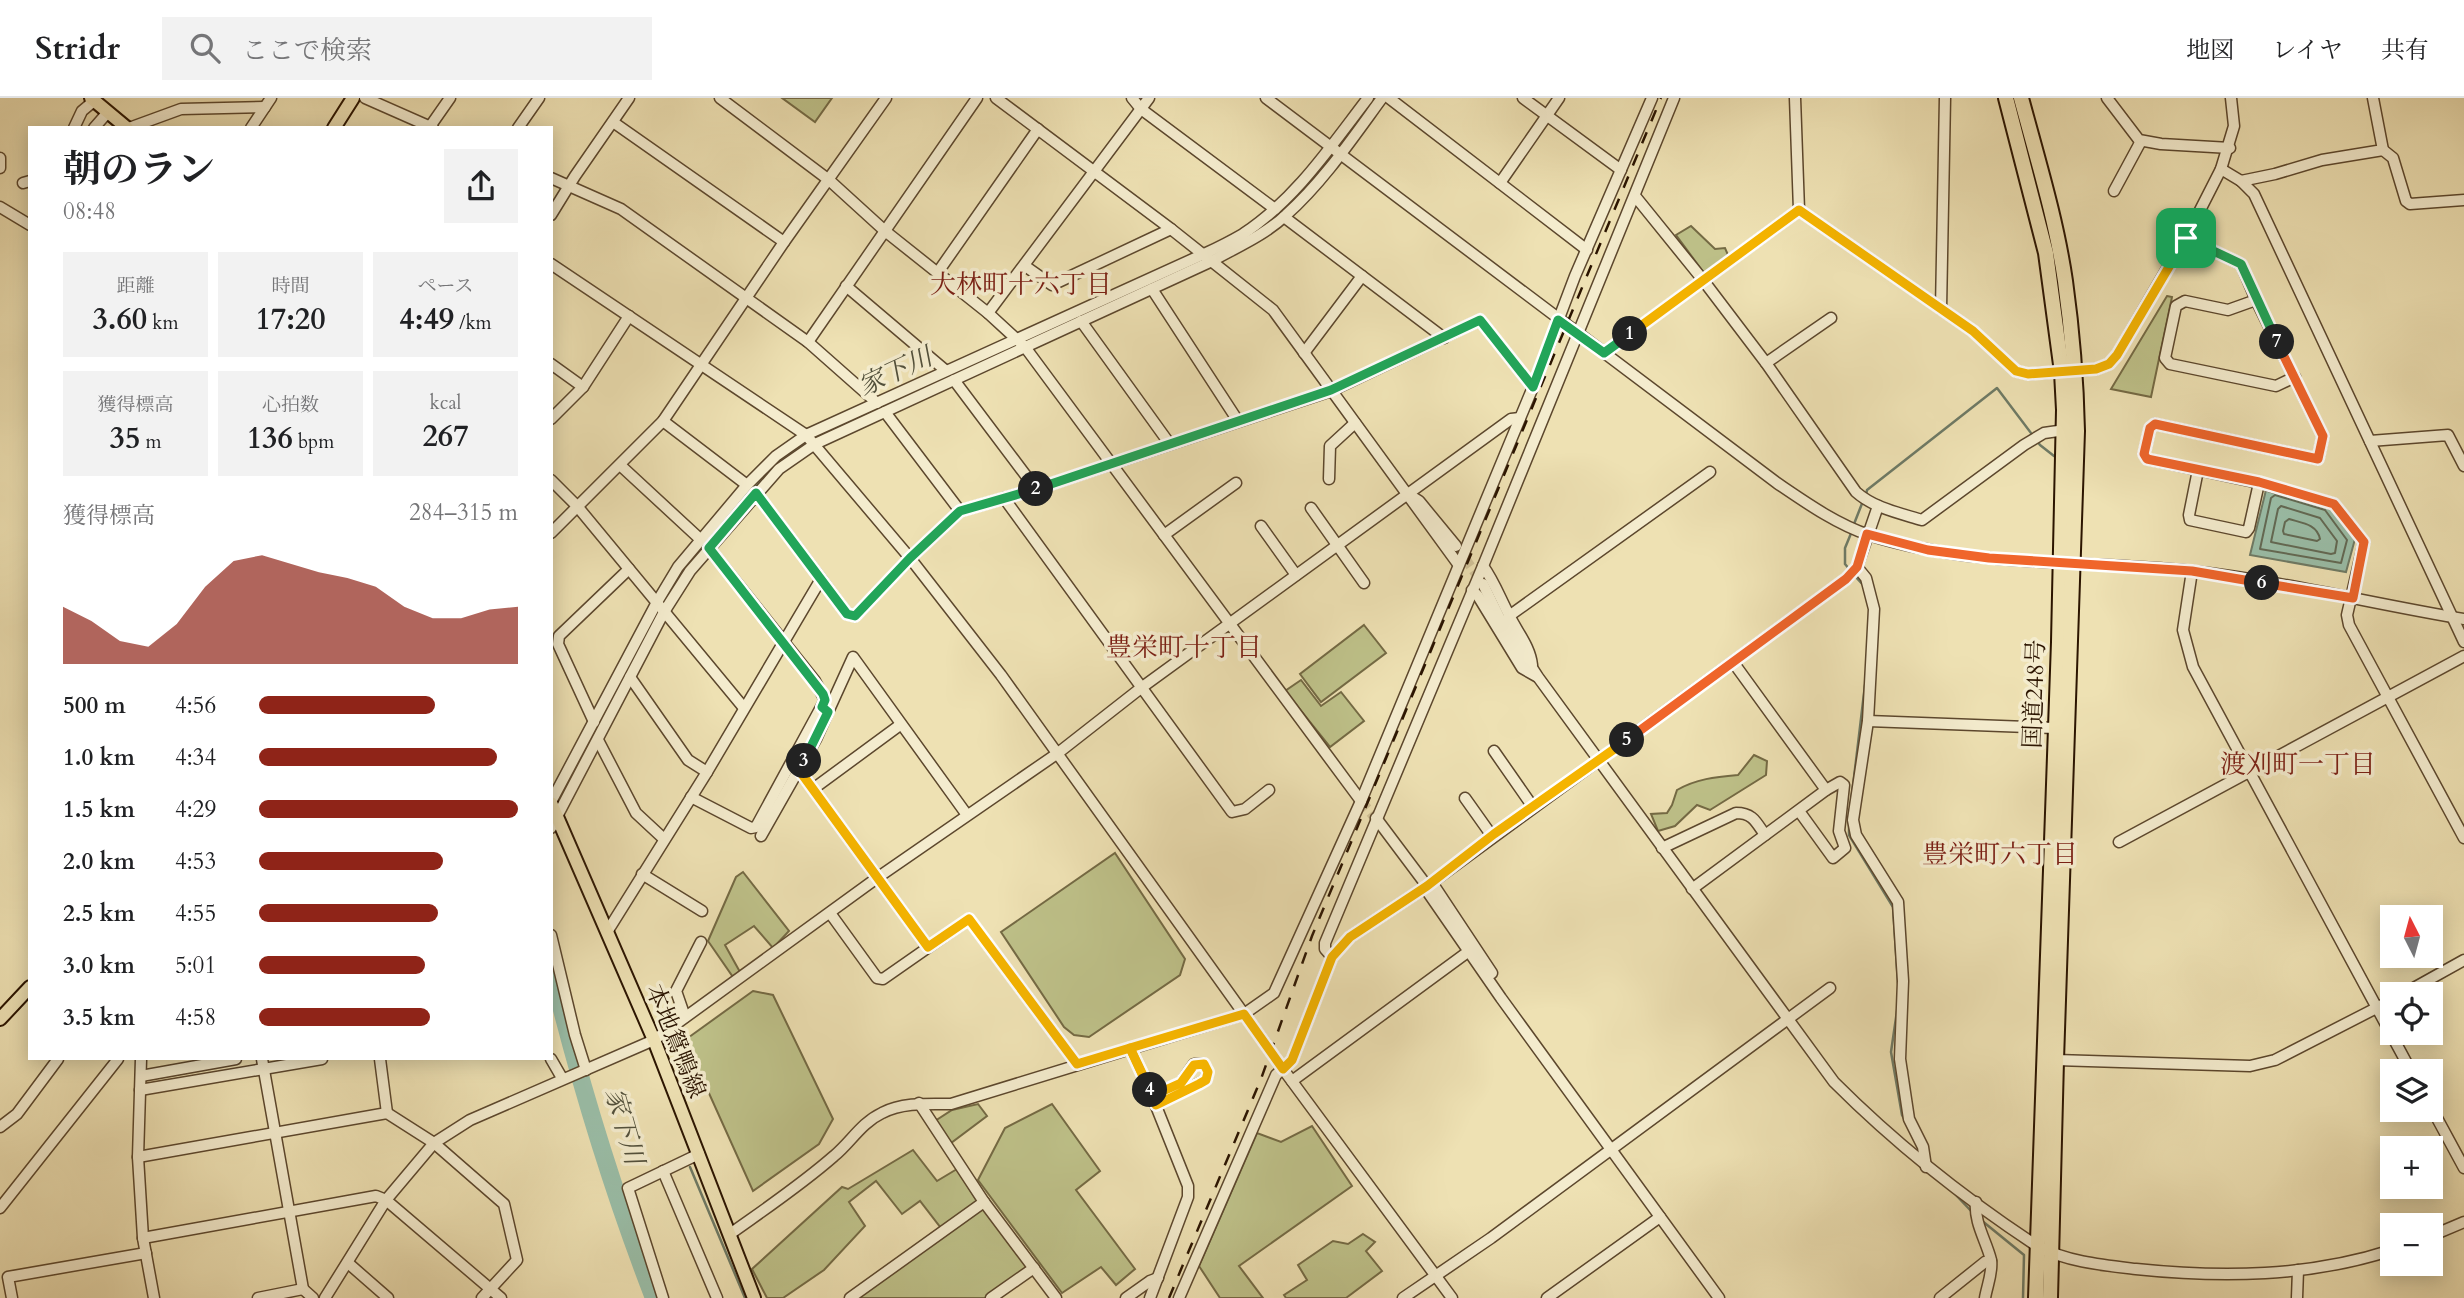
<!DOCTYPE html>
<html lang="ja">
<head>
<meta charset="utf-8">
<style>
	:root { --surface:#fff; --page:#f2f2f2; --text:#202124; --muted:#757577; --line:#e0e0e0; --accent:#8f2418 }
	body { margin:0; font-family:Cardo,"Noto Serif JP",serif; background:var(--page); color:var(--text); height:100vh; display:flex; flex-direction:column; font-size:26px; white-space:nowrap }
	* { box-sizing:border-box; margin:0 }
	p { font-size:23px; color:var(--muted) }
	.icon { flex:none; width:38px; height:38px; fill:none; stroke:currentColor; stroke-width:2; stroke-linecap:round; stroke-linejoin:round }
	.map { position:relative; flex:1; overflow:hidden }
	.sheet { position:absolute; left:28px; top:28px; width:525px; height:934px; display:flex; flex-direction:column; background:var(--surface); border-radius:0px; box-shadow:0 4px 18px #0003 }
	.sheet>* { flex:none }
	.needle { width:46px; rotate:354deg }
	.controls { position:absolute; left:2380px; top:807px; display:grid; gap:14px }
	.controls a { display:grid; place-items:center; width:63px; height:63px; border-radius:0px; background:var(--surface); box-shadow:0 4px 18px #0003; font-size:35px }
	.pin { position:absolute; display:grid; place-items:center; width:60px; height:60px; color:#fff; margin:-30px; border-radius:14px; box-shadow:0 4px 10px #0006 }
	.km { position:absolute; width:35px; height:35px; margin:-18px; border-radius:50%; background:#222; color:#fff; font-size:19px; line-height:35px; text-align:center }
	.round { display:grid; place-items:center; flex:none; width:74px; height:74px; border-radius:0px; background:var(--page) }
	.head { display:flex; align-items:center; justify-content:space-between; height:119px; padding:0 35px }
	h1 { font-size:38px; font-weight:700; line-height:52px }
	.metrics { display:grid; grid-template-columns:repeat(3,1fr); gap:10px; height:119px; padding:7px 35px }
	.metrics div { display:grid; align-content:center; border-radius:0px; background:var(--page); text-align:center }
	.metrics b { font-size:30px; font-weight:700 }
	.metrics small { font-size:19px; font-weight:400 }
	.metrics p { font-size:19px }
	.chart { height:196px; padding:14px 35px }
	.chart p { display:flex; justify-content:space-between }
	.chart svg { width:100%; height:126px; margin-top:7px; fill:var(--accent); opacity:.7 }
	ul { padding:0 35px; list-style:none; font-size:23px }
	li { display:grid; grid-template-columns:112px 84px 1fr; align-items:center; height:52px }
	li i { height:18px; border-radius:9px; background:var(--accent) }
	header { display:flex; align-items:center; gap:42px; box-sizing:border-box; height:98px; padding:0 35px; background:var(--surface); border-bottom:2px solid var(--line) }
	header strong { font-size:33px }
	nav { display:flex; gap:38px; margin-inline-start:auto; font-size:24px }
	.search { width:490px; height:63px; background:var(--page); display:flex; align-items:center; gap:18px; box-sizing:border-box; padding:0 24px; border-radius:0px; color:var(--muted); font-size:26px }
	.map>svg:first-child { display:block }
</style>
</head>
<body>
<header>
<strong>Stridr</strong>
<div class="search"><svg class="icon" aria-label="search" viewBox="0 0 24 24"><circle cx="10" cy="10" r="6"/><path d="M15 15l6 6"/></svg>ここで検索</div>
<nav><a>地図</a><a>レイヤ</a><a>共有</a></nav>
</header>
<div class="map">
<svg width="2464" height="1200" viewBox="0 0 2464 1200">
	<rect width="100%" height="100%" fill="#eee1b3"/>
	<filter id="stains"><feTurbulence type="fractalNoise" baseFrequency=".00286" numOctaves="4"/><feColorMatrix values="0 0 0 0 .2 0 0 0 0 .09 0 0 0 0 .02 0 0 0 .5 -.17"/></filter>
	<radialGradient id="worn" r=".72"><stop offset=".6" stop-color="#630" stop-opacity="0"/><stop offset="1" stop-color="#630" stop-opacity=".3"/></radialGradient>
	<g fill="#bec189" stroke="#746a44" stroke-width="2">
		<polygon points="782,0 832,0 815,24"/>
		<polygon points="1691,128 1715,151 1725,150 1728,157 1704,175 1676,137"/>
		<polygon points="2167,198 2172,199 2151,299 2111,291"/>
		<polygon points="1364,527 1386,555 1321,604 1300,576"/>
		<polygon points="1301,582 1321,608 1341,594 1364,623 1330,649 1285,593"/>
		<path d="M1754,657L1767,663L1766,677L1710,712L1697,707L1675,728L1658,733L1651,716L1667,715L1672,707L1677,692C1696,681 1715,679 1738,677Z"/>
		<polygon points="1115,755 1185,861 1180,877 1089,939 1074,937 1064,929 1001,834"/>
		<polygon points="743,774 789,833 773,850 754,828 725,847 740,874 733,879 708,843 736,779"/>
		<polygon points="753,893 773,897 833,1021 819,1046 753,1093 685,942"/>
		<polygon points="978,1006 987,1018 951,1045 935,1023 952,1012"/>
		<polygon points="1052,1006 1100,1073 1076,1092 1135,1171 1116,1187 1101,1169 1062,1195 978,1082 1005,1030"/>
		<polygon points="1312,1028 1352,1088 1239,1168 1263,1200 1220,1200 1199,1168 1257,1035 1281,1044"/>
		<polygon points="913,1052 937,1083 957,1071 977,1103 941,1130 920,1103 902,1116 876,1083 849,1104 865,1128 824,1172 783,1200 767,1200 752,1171 842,1089 848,1091"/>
		<polygon points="983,1108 1028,1171 985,1200 855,1200"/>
		<polygon points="1363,1136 1375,1144 1366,1153 1382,1173 1346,1200 1286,1200 1284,1197 1307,1182 1298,1167 1333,1143 1348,1146"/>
	</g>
	<polygon fill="#9abea8" stroke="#6e7a65" stroke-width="2" points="2267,388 2330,406 2355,441 2346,474 2250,457"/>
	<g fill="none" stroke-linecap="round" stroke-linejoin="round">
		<g stroke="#626954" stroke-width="2">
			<polygon points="2275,397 2325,412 2347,442 2341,465 2260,451 2271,400"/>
			<polygon points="2281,408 2320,420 2337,443 2335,455 2331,456 2271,444 2278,411"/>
			<path d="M2289,421C2302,425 2317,426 2320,441L2317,443L2284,436L2283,433L2285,424Z"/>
		</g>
		<g stroke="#6e7a65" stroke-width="2.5">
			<polyline points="1866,397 1867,392 1997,290 2040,347 2054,358"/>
			<polyline points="1854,426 1863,403"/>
			<polyline points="1850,472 1845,466 1845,450 1852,433"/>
			<polyline points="1854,477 1864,488"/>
			<polyline points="1850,713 1865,587"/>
			<polyline points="1849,726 1849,737 1893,809 1898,885"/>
			<polyline points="1898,906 1891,954 1902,1017 1918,1048"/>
			<polyline points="690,1069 745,1200"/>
			<polyline points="1954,1095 1973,1115"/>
			<polyline points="1981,1122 2024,1157 2023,1200"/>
		</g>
		<g stroke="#9abea8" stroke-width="18">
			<polyline points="1230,149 1278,117 1304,91 1375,0"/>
			<polyline points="551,717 666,497 695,456 777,365 793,352 820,337 1180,173"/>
			<path d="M551,868C578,979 613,1094 654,1200"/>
		</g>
		<g stroke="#d1c298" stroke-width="10" stroke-dasharray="10 5" stroke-linecap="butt">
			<polyline points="1456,448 1481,483"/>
			<polyline points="1361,703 1375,720"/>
		</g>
		<defs>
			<g id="minor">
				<polyline points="365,0 433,30"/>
				<polyline points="720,0 829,82 885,133 988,215 1025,249 1361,703"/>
				<polyline points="996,0 1171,131 1273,212 1458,466"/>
				<polyline points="1132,0 1141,11 1275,111"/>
				<path d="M1266,0L1777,385C1805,404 1836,426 1869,437C1973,470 2084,462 2191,473C2283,483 2373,506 2464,521"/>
				<polyline points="1389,0 1587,152"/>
				<polyline points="1523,0 1621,72"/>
				<polyline points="1795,0 1799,112"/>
				<polyline points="2107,0 2139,42 2161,46 2230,50"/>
				<polyline points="613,24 784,144"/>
				<polyline points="74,30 82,13 94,3"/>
				<polyline points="94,30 108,14"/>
				<polyline points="129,30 181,11 265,9"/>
				<polyline points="251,30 271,0"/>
				<polyline points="429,30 450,0"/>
				<polyline points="518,30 539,0"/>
				<polyline points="2383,52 2393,60 2406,103 2410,106 2464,102"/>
				<polyline points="0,60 0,70"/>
				<polyline points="2221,71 2241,83 2254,96 2464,544"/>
				<polyline points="551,80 621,111 808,244 877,305"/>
				<polyline points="2241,83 2275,76 2322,62 2383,52 2373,0"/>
				<polyline points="23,85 30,83"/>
				<polyline points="1500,85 1559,0"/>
				<polyline points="2114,93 2141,43"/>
				<path d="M1635,98L1703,182L1766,265L1856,394C1874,410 1899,415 1922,422L2024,347L2044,335L2065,332"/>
				<polyline points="0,109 30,127"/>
				<polyline points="1799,112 1973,233 2016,273 2028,276 2096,271 2109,266 2117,257 2193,126 2221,71 2234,28 2231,0"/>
				<polyline points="551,117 575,78 629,0"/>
				<polyline points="1284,119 1444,240"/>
				<polyline points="2186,140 2241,166 2256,202 2323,338 2318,361 2155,326 2150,330 2144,356 2147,361 2259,385 2334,406 2364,444 2347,517 2349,527 2464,740"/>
				<polyline points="551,166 806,337 910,460 1001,577 1259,937"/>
				<polyline points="1025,168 1052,187 1171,131"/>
				<polyline points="938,174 1038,31"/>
				<polyline points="846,188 945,272"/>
				<polyline points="1152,191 1238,323"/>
				<polyline points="2256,202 2228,212 2185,203 2176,208 2165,260 2170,266 2276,288 2295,279"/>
				<polyline points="1941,211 1945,0"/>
				<polyline points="988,215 1149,0"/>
				<polyline points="1081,223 1169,345"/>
				<polyline points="808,244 977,0"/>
				<polyline points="1304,255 1362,178"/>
				<polyline points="1604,255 1799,112"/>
				<polyline points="1766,265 1831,220"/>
				<polyline points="551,266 583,289"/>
				<polyline points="954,282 1036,391"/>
				<polyline points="885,314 960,413"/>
				<polyline points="551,321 583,289 629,218"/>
				<polyline points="663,323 747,387"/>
				<polyline points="2370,343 2448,337 2464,368"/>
				<polyline points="620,367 700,441"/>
				<polyline points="2198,372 2189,417 2190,422 2246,434 2249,430 2259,385"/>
				<polyline points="1329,381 1330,348 1355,325"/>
				<polyline points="551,382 577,408 744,610"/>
				<polyline points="756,395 821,481"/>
				<polyline points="1411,398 1419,403 1456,448"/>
				<polyline points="1004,400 1232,714 1245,711 1269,692"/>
				<polyline points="1311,410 1364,485"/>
				<polyline points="1261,428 1296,477"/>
				<polyline points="551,435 663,323 784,144 886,0"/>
				<polyline points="1164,437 1236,385"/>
				<path d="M1483,468C1494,483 1500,500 1509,517C1517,534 1530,548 1532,567"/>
				<polyline points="1857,469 1866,480 1874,511 1868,623 1853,722 1856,737 1898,804 1903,883 1900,961 1909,1021 1923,1049 1926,1069"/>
				<polyline points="2192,473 2183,532 2193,569 2411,973"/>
				<path d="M1483,486L1499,519L1538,579L1834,984C1896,1046 1964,1100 2037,1148C2068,1164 2101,1167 2136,1171C2222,1180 2309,1179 2392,1152"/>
				<polyline points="1472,492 1478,498 1522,570 1536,578"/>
				<polyline points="1509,518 1710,374"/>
				<polyline points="1733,564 1826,692"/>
				<polyline points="630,579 688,662 707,674"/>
				<polyline points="822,609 828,614 853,559 967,717"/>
				<polyline points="1868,623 2055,630"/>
				<polyline points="594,624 558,546 559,538 629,471"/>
				<polyline points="598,642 636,715 664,741"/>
				<polyline points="1494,653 1533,709"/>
				<polyline points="799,672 928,849"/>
				<polyline points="813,691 900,627"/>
				<polyline points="691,699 751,730 756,729 825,602 815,583 709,450"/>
				<polyline points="1465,700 1492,738"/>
				<path d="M551,704L657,504L678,469L747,387L776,358L806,337L1204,156C1217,150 1231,143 1243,136C1295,102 1331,48 1368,0"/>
				<polyline points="1376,720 1427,788 1427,793 1501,900 1719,1200"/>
				<path d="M551,730L664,514L690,473L779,371L815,346L1212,163C1237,149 1265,137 1286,117C1323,84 1352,41 1382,0"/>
				<polyline points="761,738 816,641 828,614"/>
				<polyline points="2119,744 2464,558"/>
				<path d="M1662,750L1736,715C1753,715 1756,724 1765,737"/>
				<polyline points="642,776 702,813"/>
				<polyline points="1427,788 1435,789 1492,875"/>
				<polyline points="1692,791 1826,692 1840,684 1844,687 1839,733 1845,750 1833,760 1799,713"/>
				<polyline points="830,815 877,880 883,881 969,821 1077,966"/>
				<polyline points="607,834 707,674 821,481 847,516 855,518 910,460 960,413 1036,391 1331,293 1480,222 1533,289"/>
				<polyline points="551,837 575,937 586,972"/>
				<polyline points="1332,859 1325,851 1325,845 1483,468 1674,0"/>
				<polyline points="2403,896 2464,862"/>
				<polyline points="685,919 676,893 701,844"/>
				<polyline points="1130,950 1152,998 1188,1088 1188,1099 1150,1200"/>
				<polyline points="141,961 138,1059 143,1140 154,1200"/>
				<polyline points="380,961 387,1015"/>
				<polyline points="551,961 562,980"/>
				<polyline points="2056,962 2250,968 2275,962 2392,902"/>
				<polyline points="1280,967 1452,1200"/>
				<polyline points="141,978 236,961"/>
				<polyline points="1292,983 1465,856"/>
				<polyline points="140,992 322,961"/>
				<path d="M1152,998L1181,985L1194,966H1204C1208,972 1208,975 1206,982L1156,1007"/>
				<polyline points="919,1005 984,1104 1056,1200"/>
				<polyline points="2431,1009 2464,1070"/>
				<polyline points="0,1029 17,1016 58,961"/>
				<polyline points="138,1059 387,1015 434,1045 504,1106 517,1162 482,1200"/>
				<polyline points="663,1073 717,1200"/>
				<path d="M1976,1104C1974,1125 1986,1142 1991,1162C1993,1174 1987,1188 1985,1200"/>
				<polyline points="0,1110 118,961"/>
				<path d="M730,1136C765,1111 801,1087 834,1058C851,1044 861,1025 882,1015C903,1004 929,1006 951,1006L1244,916L1274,895L1361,703L1533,289L1575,178L1652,0"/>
				<polyline points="2431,1138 2464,1124"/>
				<polyline points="143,1140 376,1098 386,1102 501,1200"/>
				<polyline points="348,1165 388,1200"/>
				<polyline points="303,1191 313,1200"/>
				<polyline points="12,1200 8,1179 146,1155"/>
				<polyline points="258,1200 303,1191 262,961"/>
				<polyline points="325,1200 386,1102 434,1045 470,1022 654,942 877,780 1058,655 1141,590 1511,321 1520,320"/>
				<polyline points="663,1200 628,1090 699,1056"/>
				<polyline points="850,1200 984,1104"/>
				<polyline points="991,1200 1034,1170"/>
				<polyline points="1126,1200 1150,1183 1158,1180"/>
				<polyline points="1179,1200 1276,977 1292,962 1332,859 1350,839 1427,788 1846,481 1857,469 1878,408"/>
				<polyline points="1403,1200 1491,1140 1830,890"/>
				<polyline points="1547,1200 1660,1119"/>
				<polyline points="1940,1200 1985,1164 1991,1163"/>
				<polyline points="2297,1200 2298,1172"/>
			</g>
			<g id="major">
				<polyline points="91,0 127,30"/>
				<polyline points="334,30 353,0"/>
				<polyline points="551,705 654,942 754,1200"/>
				<polyline points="0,921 30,889"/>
			</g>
			<g id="highway">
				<polyline points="2006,0 2046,155 2062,274 2064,312 2059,544 2036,1200"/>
				<path d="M2021,0C2037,60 2056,121 2065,183C2072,233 2076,283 2077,333L2056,962L2050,1200"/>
			</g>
		</defs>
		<use href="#minor" stroke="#5c472d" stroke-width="13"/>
		<use href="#major" stroke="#2b1400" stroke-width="16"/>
		<use href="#highway" stroke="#2b1400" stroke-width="18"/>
		<use href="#minor" stroke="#f4ecce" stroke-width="10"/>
		<use href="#major" stroke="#eee1b3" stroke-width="12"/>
		<use href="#highway" stroke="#eee1b3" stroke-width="14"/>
		<polyline stroke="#2b1400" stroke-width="2.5" stroke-dasharray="12 12" stroke-linecap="butt" points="1169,1200 1261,981 1312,838 1661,0"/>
		<defs>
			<polyline id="minor-bridge" points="1259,937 1276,961"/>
		</defs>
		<use href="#minor-bridge" stroke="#5c472d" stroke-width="13" stroke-linecap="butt"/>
		<use href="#minor-bridge" stroke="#f4ecce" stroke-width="10"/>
	</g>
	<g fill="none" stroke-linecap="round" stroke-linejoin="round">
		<defs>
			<polyline id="split-1" points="1630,236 1799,112 1973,233 2016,273 2028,276 2096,271 2109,266 2117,257 2186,140"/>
			<polyline id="split-2" points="1036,391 1331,292 1480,222 1533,289 1558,222 1604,255 1630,236"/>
			<polyline id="split-3" points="804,663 828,614 822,609 825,602 823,596 709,450 756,395 847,516 855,518 910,460 960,413 1036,391"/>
			<polyline id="split-4" points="804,663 799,672 928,849 969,821 1077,966 1130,950 1152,998 1181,985 1194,967 1204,966 1208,974 1206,982 1199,986 1156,1007 1150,992"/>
			<polyline id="split-5" points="1150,992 1130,950 1244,916 1283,971 1292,962 1332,859 1350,839 1427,788 1494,736 1627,642"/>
			<polyline id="split-6" points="1627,642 1846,481 1857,469 1867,436 1928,452 1989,460 2192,473 2262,485"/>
			<polyline id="split-7" points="2262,485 2353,500 2364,444 2334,406 2259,384 2147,361 2144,356 2150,330 2155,326 2318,361 2323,338 2277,244"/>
			<polyline id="split-8" points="2186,140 2241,166 2277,244"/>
		</defs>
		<use href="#split-1" stroke="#fff" stroke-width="14"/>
		<use href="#split-2" stroke="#fff" stroke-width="14"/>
		<use href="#split-3" stroke="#fff" stroke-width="14"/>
		<use href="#split-4" stroke="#fff" stroke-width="14"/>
		<use href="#split-5" stroke="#fff" stroke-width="14"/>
		<use href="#split-6" stroke="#fff" stroke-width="14"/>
		<use href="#split-7" stroke="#fff" stroke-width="14"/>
		<use href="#split-8" stroke="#fff" stroke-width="14"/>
		<use href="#split-1" stroke="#f5b400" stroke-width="9"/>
		<use href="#split-2" stroke="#22a559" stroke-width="9"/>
		<use href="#split-3" stroke="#22a559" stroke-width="9"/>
		<use href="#split-4" stroke="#f5b400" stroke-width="9"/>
		<use href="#split-5" stroke="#f5b400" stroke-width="9"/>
		<use href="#split-6" stroke="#f0652b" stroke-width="9"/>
		<use href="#split-7" stroke="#f0652b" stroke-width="9"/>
		<use href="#split-8" stroke="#22a559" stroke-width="9"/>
	</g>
	<g text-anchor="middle" stroke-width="7" stroke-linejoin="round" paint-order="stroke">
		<g font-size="24" fill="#2b1400" stroke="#f4ecce">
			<text transform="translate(2034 596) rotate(-88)" y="8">国道248号</text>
			<text transform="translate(676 943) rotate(68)" y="8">本地鴛鴨線</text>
		</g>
		<g font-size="26" fill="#7a1f14" stroke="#f4ecce">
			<text x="1021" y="195">大林町十六丁目</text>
			<text x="1184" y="558">豊栄町十丁目</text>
			<text x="2298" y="675">渡刈町一丁目</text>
			<text x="2000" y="765">豊栄町六丁目</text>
		</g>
		<g font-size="26" font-style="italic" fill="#52503b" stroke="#f4ecce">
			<text transform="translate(895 273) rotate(-25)" y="9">家下川</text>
			<text transform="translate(625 1028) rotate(74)" y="9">家下川</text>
		</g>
	</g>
	<rect width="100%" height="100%" filter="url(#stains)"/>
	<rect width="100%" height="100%" fill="url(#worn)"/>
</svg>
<div class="controls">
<a><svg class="needle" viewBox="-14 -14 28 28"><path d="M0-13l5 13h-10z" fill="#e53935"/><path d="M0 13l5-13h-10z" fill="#757577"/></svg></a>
<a><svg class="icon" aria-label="locate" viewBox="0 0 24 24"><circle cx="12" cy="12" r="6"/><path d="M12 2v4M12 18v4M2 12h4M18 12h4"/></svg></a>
<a><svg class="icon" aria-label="layers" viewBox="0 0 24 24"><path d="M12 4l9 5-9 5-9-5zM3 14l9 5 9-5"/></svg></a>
<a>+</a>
<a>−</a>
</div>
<div class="pin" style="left:2186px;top:140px;background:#1e9e55"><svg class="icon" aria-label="arrive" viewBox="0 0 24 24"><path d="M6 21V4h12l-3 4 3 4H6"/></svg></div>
<b class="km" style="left:1630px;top:236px">1</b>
<b class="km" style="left:1036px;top:391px">2</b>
<b class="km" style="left:804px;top:663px">3</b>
<b class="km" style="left:1150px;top:992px">4</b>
<b class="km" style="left:1627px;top:642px">5</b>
<b class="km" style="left:2262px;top:485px">6</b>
<b class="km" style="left:2277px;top:244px">7</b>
<section class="sheet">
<div class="head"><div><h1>朝のラン</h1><p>08:48</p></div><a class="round"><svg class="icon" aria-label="share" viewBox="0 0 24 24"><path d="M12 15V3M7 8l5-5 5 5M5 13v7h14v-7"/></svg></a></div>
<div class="metrics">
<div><p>距離</p><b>3.60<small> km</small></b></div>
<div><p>時間</p><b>17:20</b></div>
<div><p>ペース</p><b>4:49<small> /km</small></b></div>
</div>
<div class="metrics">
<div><p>獲得標高</p><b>35<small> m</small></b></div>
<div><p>心拍数</p><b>136<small> bpm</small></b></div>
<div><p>kcal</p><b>267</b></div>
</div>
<div class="chart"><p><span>獲得標高</span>284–315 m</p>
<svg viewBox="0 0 160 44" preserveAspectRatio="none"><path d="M0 44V24L10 29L20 36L30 38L40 30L50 17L60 8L70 6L80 9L90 12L100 14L110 17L120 24L130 28L140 28L150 25L160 24V44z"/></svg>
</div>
<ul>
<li><b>500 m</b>4:56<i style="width:68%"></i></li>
<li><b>1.0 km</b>4:34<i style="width:92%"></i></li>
<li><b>1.5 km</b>4:29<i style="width:100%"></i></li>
<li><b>2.0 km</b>4:53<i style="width:71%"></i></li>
<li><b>2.5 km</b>4:55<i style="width:69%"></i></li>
<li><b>3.0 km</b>5:01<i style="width:64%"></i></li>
<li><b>3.5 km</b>4:58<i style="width:66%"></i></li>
</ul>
</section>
</div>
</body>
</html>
